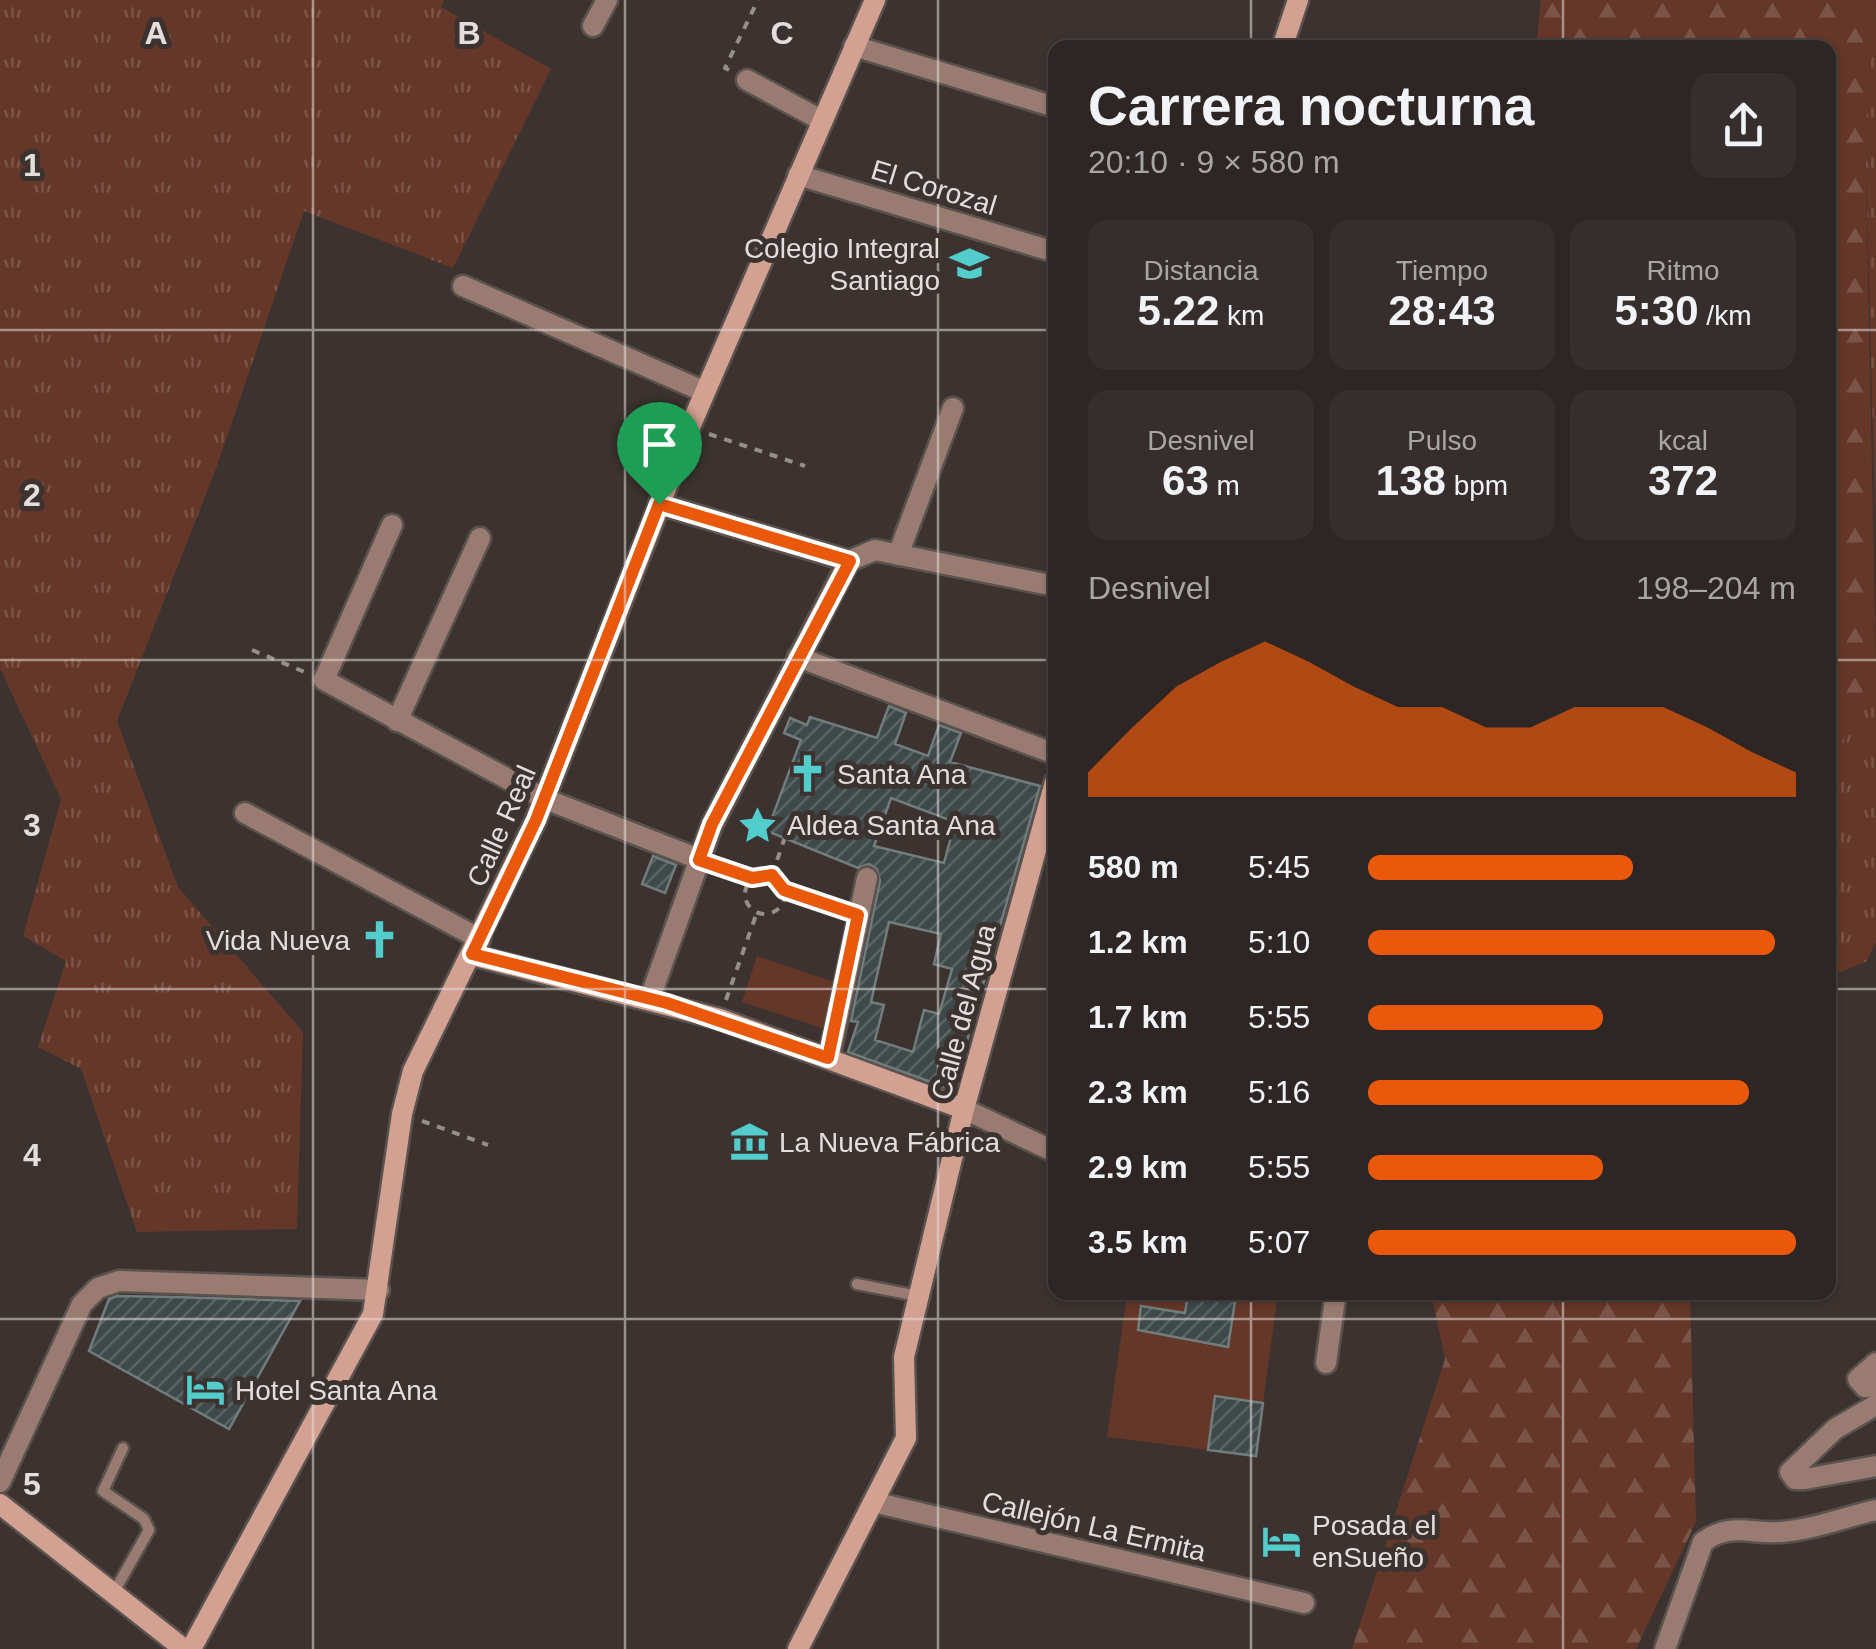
<!DOCTYPE html>
<html lang="es">
<head>
<meta charset="utf-8">
<style>
	:root { --surface:#2d2624; --page:#352e2c; --text:#f1f3f6; --muted:#a7a5a6; --line:#484341; --accent:#ea580c }
	body { margin:0; font-family:Arial,sans-serif; background:var(--page); color:var(--text); height:100vh; display:flex; flex-direction:column; font-size:38px; white-space:nowrap }
	* { box-sizing:border-box; margin:0 }
	p { font-size:32px; color:var(--muted) }
	.icon { flex:none; width:55px; height:55px; fill:none; stroke:currentColor; stroke-width:2; stroke-linecap:round; stroke-linejoin:round }
	.map { position:relative; flex:1; overflow:hidden }
	.side { position:absolute; left:1048px; top:40px; width:788px; height:1260px; display:flex; flex-direction:column; background:var(--surface); border-radius:20px; box-shadow:0 2px 8px #0004,0 0 0 2px var(--line) }
	.side>* { flex:none }
	.pin { position:absolute; display:grid; place-items:center; width:85px; height:85px; color:#fff; margin:-102px -42px; border-radius:50% 50% 50% 0; rotate:-45deg; box-shadow:0 0 10px #0007 }
	.pin .icon { rotate:45deg }
	.round { display:grid; place-items:center; flex:none; width:105px; height:105px; border-radius:20px; background:var(--page) }
	.summary { display:flex; align-items:center; justify-content:space-between; height:170px; padding:0 40px }
	h1 { font-size:55px; font-weight:800; line-height:75px }
	.stats { display:grid; grid-template-columns:repeat(3,1fr); gap:15px; height:170px; padding:10px 40px }
	.stats div { display:grid; align-content:center; border-radius:20px; background:var(--page); text-align:center }
	.stats b { font-size:42px; font-weight:800 }
	.stats small { font-size:28px; font-weight:400 }
	.stats p { font-size:28px }
	.chart { height:280px; padding:20px 40px }
	.chart p { display:flex; justify-content:space-between }
	.chart svg { width:100%; height:180px; margin-top:10px; fill:var(--accent); opacity:.7 }
	ul { padding:0 40px; list-style:none; font-size:32px }
	li { display:grid; grid-template-columns:160px 120px 1fr; align-items:center; height:75px }
	li i { height:25px; border-radius:12px; background:var(--accent) }
	.map>svg:first-child { display:block }
</style>
</head>
<body>
<div class="map">
<svg width="1876" height="1649" viewBox="0 0 1876 1649">
	<defs>
		<pattern id="grass-tufts" width="24" height="20" patternUnits="userSpaceOnUse" patternTransform="scale(2.5)"><rect width="24" height="20" fill="#643728"/><path d="M3 7l-1-3M5 7V3M7 7l1-3M15 17l-1-3M17 17v-4M19 17l1-3" fill="none" stroke="#7a5447"/></pattern>
		<pattern id="forest-firs" width="22" height="20" patternUnits="userSpaceOnUse" patternTransform="scale(2.5)"><rect width="22" height="20" fill="#643728"/><path d="M5 1l3.5 6h-7zM16 11l3.5 6h-7z" fill="#7a5447"/></pattern>
		<pattern id="building-hatch" width="6" height="6" patternUnits="userSpaceOnUse" patternTransform="scale(2.5)"><rect width="6" height="6" fill="#3f4949"/><path d="M-1 1l2-2M0 6l6-6M5 7l2-2" fill="none" stroke="#5b6363"/></pattern>
	</defs>
	<rect width="100%" height="100%" fill="#3c3330"/>
	<g fill="url(#grass-tufts)">
		<polygon points="0,0 444,0 441,7 551,69 453,268 304,211 217,466 117,721 178,887 303,1032 297,1229 137,1232 81,1069 38,1047 66,961 23,936 61,799 0,668"/>
		<polygon points="1876,0 1876,544 1865,136"/>
		<polygon points="1876,662 1876,942 1866,962 1828,977 1828,772"/>
	</g>
	<g fill="url(#forest-firs)">
		<polygon points="1541,0 1876,0 1865,136 1876,662 1828,772 1828,48 1536,47"/>
		<polygon points="1431,1293 1690,1293 1696,1522 1636,1649 1352,1649 1445,1359"/>
	</g>
	<g fill="#643728">
		<polygon points="757,956 837,983 822,1028 742,1002"/>
		<polygon points="1127,1293 1278,1293 1263,1403 1215,1397 1208,1450 1107,1437"/>
	</g>
	<g fill="url(#building-hatch)" stroke="#717c7c" stroke-width="2.5" fill-rule="evenodd">
		<path d="M889,706L906,713L895,744L928,756L939,725L961,733L950,762L1040,786L953,1090L848,1052L858,1022L851,1021L880,881L877,869L869,864L858,868L767,831L801,740L784,733L790,718L807,725L810,717L877,738ZM891,798L955,822L944,863L874,846ZM889,922L941,934L934,964L952,969L939,1014L924,1010L913,1052L875,1040L884,1005L871,1002Z"/>
		<polygon points="653,856 676,865 665,893 642,884"/>
		<polygon points="1188,1294 1235,1301 1228,1347 1138,1330 1141,1306 1185,1313"/>
		<polygon points="117,1296 174,1297 300,1301 229,1429 89,1351 109,1299"/>
		<polygon points="1215,1396 1263,1403 1256,1456 1208,1450"/>
	</g>
	<g fill="none" stroke-linecap="round" stroke-linejoin="round">
		<defs>
			<g id="lane">
				<polyline points="857,1284 918,1296"/>
				<polyline points="114,1592 149,1530 144,1519 103,1491 123,1448"/>
			</g>
			<g id="street">
				<polyline points="593,26 607,0"/>
				<polyline points="854,46 1055,107"/>
				<polyline points="747,80 821,120"/>
				<polyline points="798,175 1055,252"/>
				<polyline points="463,286 705,392"/>
				<polyline points="659,504 849,561 875,550 1055,586"/>
				<polyline points="392,525 324,680 545,799 699,859"/>
				<polyline points="898,555 953,408"/>
				<polyline points="798,657 1055,754"/>
				<polyline points="397,721 480,538"/>
				<polyline points="245,813 480,939"/>
				<polyline points="650,998 712,825 849,561"/>
				<polyline points="829,1058 867,878"/>
				<polyline points="964,1109 1055,1152"/>
				<polyline points="1326,1363 1336,1292"/>
				<polyline points="1876,1363 1858,1379 1865,1387 1876,1386"/>
				<polyline points="1876,1405 1835,1429 1790,1472 1795,1479 1805,1479 1876,1466"/>
				<polyline points="0,1482 82,1304 98,1288 119,1281 379,1290"/>
				<polyline points="873,1502 1304,1603"/>
				<path d="M1665,1649L1703,1542C1729,1522 1751,1534 1781,1532C1812,1530 1845,1517 1876,1510"/>
			</g>
			<g id="secondary">
				<polyline points="1282,48 1298,0"/>
				<polyline points="472,955 720,1019 964,1109"/>
				<polyline points="0,1504 184,1649"/>
				<polyline points="191,1649 373,1314 402,1114 413,1071 536,820 690,427 875,0"/>
				<polyline points="798,1649 906,1438 904,1357 964,1109 1055,782"/>
			</g>
		</defs>
		<use href="#lane" stroke="#5a524f" stroke-width="15"/>
		<use href="#street" stroke="#5a524f" stroke-width="25"/>
		<use href="#secondary" stroke="#5a524f" stroke-width="25"/>
		<g stroke="#958e8b" stroke-width="4" stroke-dasharray="8 8" stroke-linecap="butt">
			<polyline points="729,70 725,68 758,0"/>
			<polyline points="709,434 805,466"/>
			<polyline points="252,650 307,673"/>
			<polyline points="718,866 751,878"/>
			<circle cx="765" cy="894" r="20"/>
			<polyline points="772,875 785,837"/>
			<polyline points="784,890 841,909"/>
			<polyline points="726,1000 756,915"/>
			<polyline points="422,1121 488,1145"/>
		</g>
		<use href="#lane" stroke="#997b71" stroke-width="10"/>
		<use href="#street" stroke="#997b71" stroke-width="20"/>
		<use href="#secondary" stroke="#d2a192" stroke-width="20"/>
	</g>
	<g fill="none" stroke-linecap="round" stroke-linejoin="round">
		<defs>
			<polygon id="route" points="659,504 850,561 712,824 699,860 752,878 772,875 784,890 858,915 828,1058 667,1003 472,954 536,820"/>
		</defs>
		<use href="#route" stroke="#fff" stroke-width="20"/>
		<use href="#route" stroke="#ea580c" stroke-width="12"/>
	</g>
	<path fill="none" stroke="#e3dddb" stroke-width="2.5" stroke-opacity="0.55" d="M313,0V1649M625,0V1649M938,0V1649M1251,0V48M1563,0V48M0,330H1055M1828,330H1876M0,660H1055M1828,660H1876M0,989H1055M1828,989H1876M1251,1292V1649M1563,1292V1649M0,1319H1876"/>
	<defs>
		<symbol id="school-bare" viewBox="-9 -9 18 18"><path d="M0-5L7-2L0 1L-7-2ZM-4 1L0 2.5L4 1V4Q0 6-4 4Z" fill="#52cdcc" stroke="#3c3330" stroke-width="2.5" paint-order="stroke"/></symbol>
		<symbol id="church-bare" viewBox="-9 -9 18 18"><path d="M-1.2-6h2.4v3.5h3.3v2.4h-3.3V6h-2.4V-.1h-3.3v-2.4h3.3Z" fill="#52cdcc" stroke="#3c3330" stroke-width="2.5" paint-order="stroke"/></symbol>
		<symbol id="sight-bare" viewBox="-9 -9 18 18"><path d="M0-6L1.8-2.2L6-1.7L2.9 1.2L3.7 5.4L0 3.3L-3.7 5.4L-2.9 1.2L-6-1.7L-1.8-2.2Z" fill="#52cdcc" stroke="#3c3330" stroke-width="2.5" paint-order="stroke"/></symbol>
		<symbol id="museum-bare" viewBox="-9 -9 18 18"><path d="M0-6L6-3V-2H-6V-3ZM-5-1h2V3h-2ZM-1-1h2V3h-2ZM3-1h2V3H3ZM-6 4H6V6H-6Z" fill="#52cdcc" stroke="#3c3330" stroke-width="2.5" paint-order="stroke"/></symbol>
		<symbol id="hotel-bare" viewBox="-9 -9 18 18"><path d="M-6-4.5h1.5V1H6V5H4.5V3h-9V5H-6ZM-4 0a1.8 1.8 0 1 1 3.6 0ZM.5 0V-2.5h3Q6-2.5 6 0Z" fill="#52cdcc" stroke="#3c3330" stroke-width="2.5" paint-order="stroke"/></symbol>
	</defs>
	<g fill-rule="evenodd">
		<use href="#school-bare" x="942" y="236" width="55" height="55"/>
		<use href="#church-bare" x="780" y="746" width="55" height="55"/>
		<use href="#sight-bare" x="730" y="798" width="55" height="55"/>
		<use href="#church-bare" x="352" y="912" width="55" height="55"/>
		<use href="#museum-bare" x="722" y="1114" width="55" height="55"/>
		<use href="#hotel-bare" x="178" y="1362" width="55" height="55"/>
		<use href="#hotel-bare" x="1254" y="1514" width="55" height="55"/>
	</g>
	<g text-anchor="middle" stroke-width="10" stroke-linejoin="round" paint-order="stroke">
		<g font-size="28" fill="#e3dddb" stroke="#3c3330">
			<text transform="translate(934 187) rotate(17)" y="10">El Corozal</text>
			<text transform="translate(501 826) rotate(-66)" y="10">Calle Real</text>
			<text transform="translate(963 1012) rotate(-75)" y="10">Calle del Agua</text>
			<text transform="translate(1094 1526) rotate(13)" y="10">Callejón La Ermita</text>
		</g>
		<g font-size="28" fill="#e3dddb" stroke="#3c3330" text-anchor="start">
			<text x="940" y="258" text-anchor="end">Colegio Integral<tspan x="940" dy="32">Santiago</tspan></text>
			<text x="837" y="784">Santa Ana</text>
			<text x="787" y="835">Aldea Santa Ana</text>
			<text x="350" y="950" text-anchor="end">Vida Nueva</text>
			<text x="779" y="1152">La Nueva Fábrica</text>
			<text x="235" y="1400">Hotel Santa Ana</text>
			<text x="1312" y="1535">Posada el<tspan x="1312" dy="32">enSueño</tspan></text>
		</g>
	</g>
	<g font-size="32" text-anchor="middle" font-weight="bold" fill="#e3dddb" stroke="#3c3330" stroke-width="10" stroke-linejoin="round" paint-order="stroke">
		<text x="156" y="44">A</text>
		<text x="469" y="44">B</text>
		<text x="782" y="44">C</text>
		<text x="32" y="176">1</text>
		<text x="32" y="506">2</text>
		<text x="32" y="836">3</text>
		<text x="32" y="1166">4</text>
		<text x="32" y="1495">5</text>
	</g>
</svg>
<div class="pin" style="left:659px;top:504px;background:#1e9e55"><svg class="icon" aria-label="arrive" viewBox="0 0 24 24"><path d="M6 21V4h12l-3 4 3 4H6"/></svg></div>
<section class="side">
<div class="summary"><div><h1>Carrera nocturna</h1><p>20:10 · 9 × 580 m</p></div><a class="round"><svg class="icon" aria-label="share" viewBox="0 0 24 24"><path d="M12 15V3M7 8l5-5 5 5M5 13v7h14v-7"/></svg></a></div>
<div class="stats">
<div><p>Distancia</p><b>5.22<small> km</small></b></div>
<div><p>Tiempo</p><b>28:43</b></div>
<div><p>Ritmo</p><b>5:30<small> /km</small></b></div>
</div>
<div class="stats">
<div><p>Desnivel</p><b>63<small> m</small></b></div>
<div><p>Pulso</p><b>138<small> bpm</small></b></div>
<div><p>kcal</p><b>372</b></div>
</div>
<div class="chart"><p><span>Desnivel</span>198–204 m</p>
<svg viewBox="0 0 160 44" preserveAspectRatio="none"><path d="M0 44V38L10 27L20 17L30 11L40 6L50 11L60 17L70 22L80 22L90 27L100 27L110 22L120 22L130 22L140 27L150 33L160 38V44z"/></svg>
</div>
<ul>
<li><b>580 m</b>5:45<i style="width:62%"></i></li>
<li><b>1.2 km</b>5:10<i style="width:95%"></i></li>
<li><b>1.7 km</b>5:55<i style="width:55%"></i></li>
<li><b>2.3 km</b>5:16<i style="width:89%"></i></li>
<li><b>2.9 km</b>5:55<i style="width:55%"></i></li>
<li><b>3.5 km</b>5:07<i style="width:100%"></i></li>
</ul>
</section>
</div>
</body>
</html>
